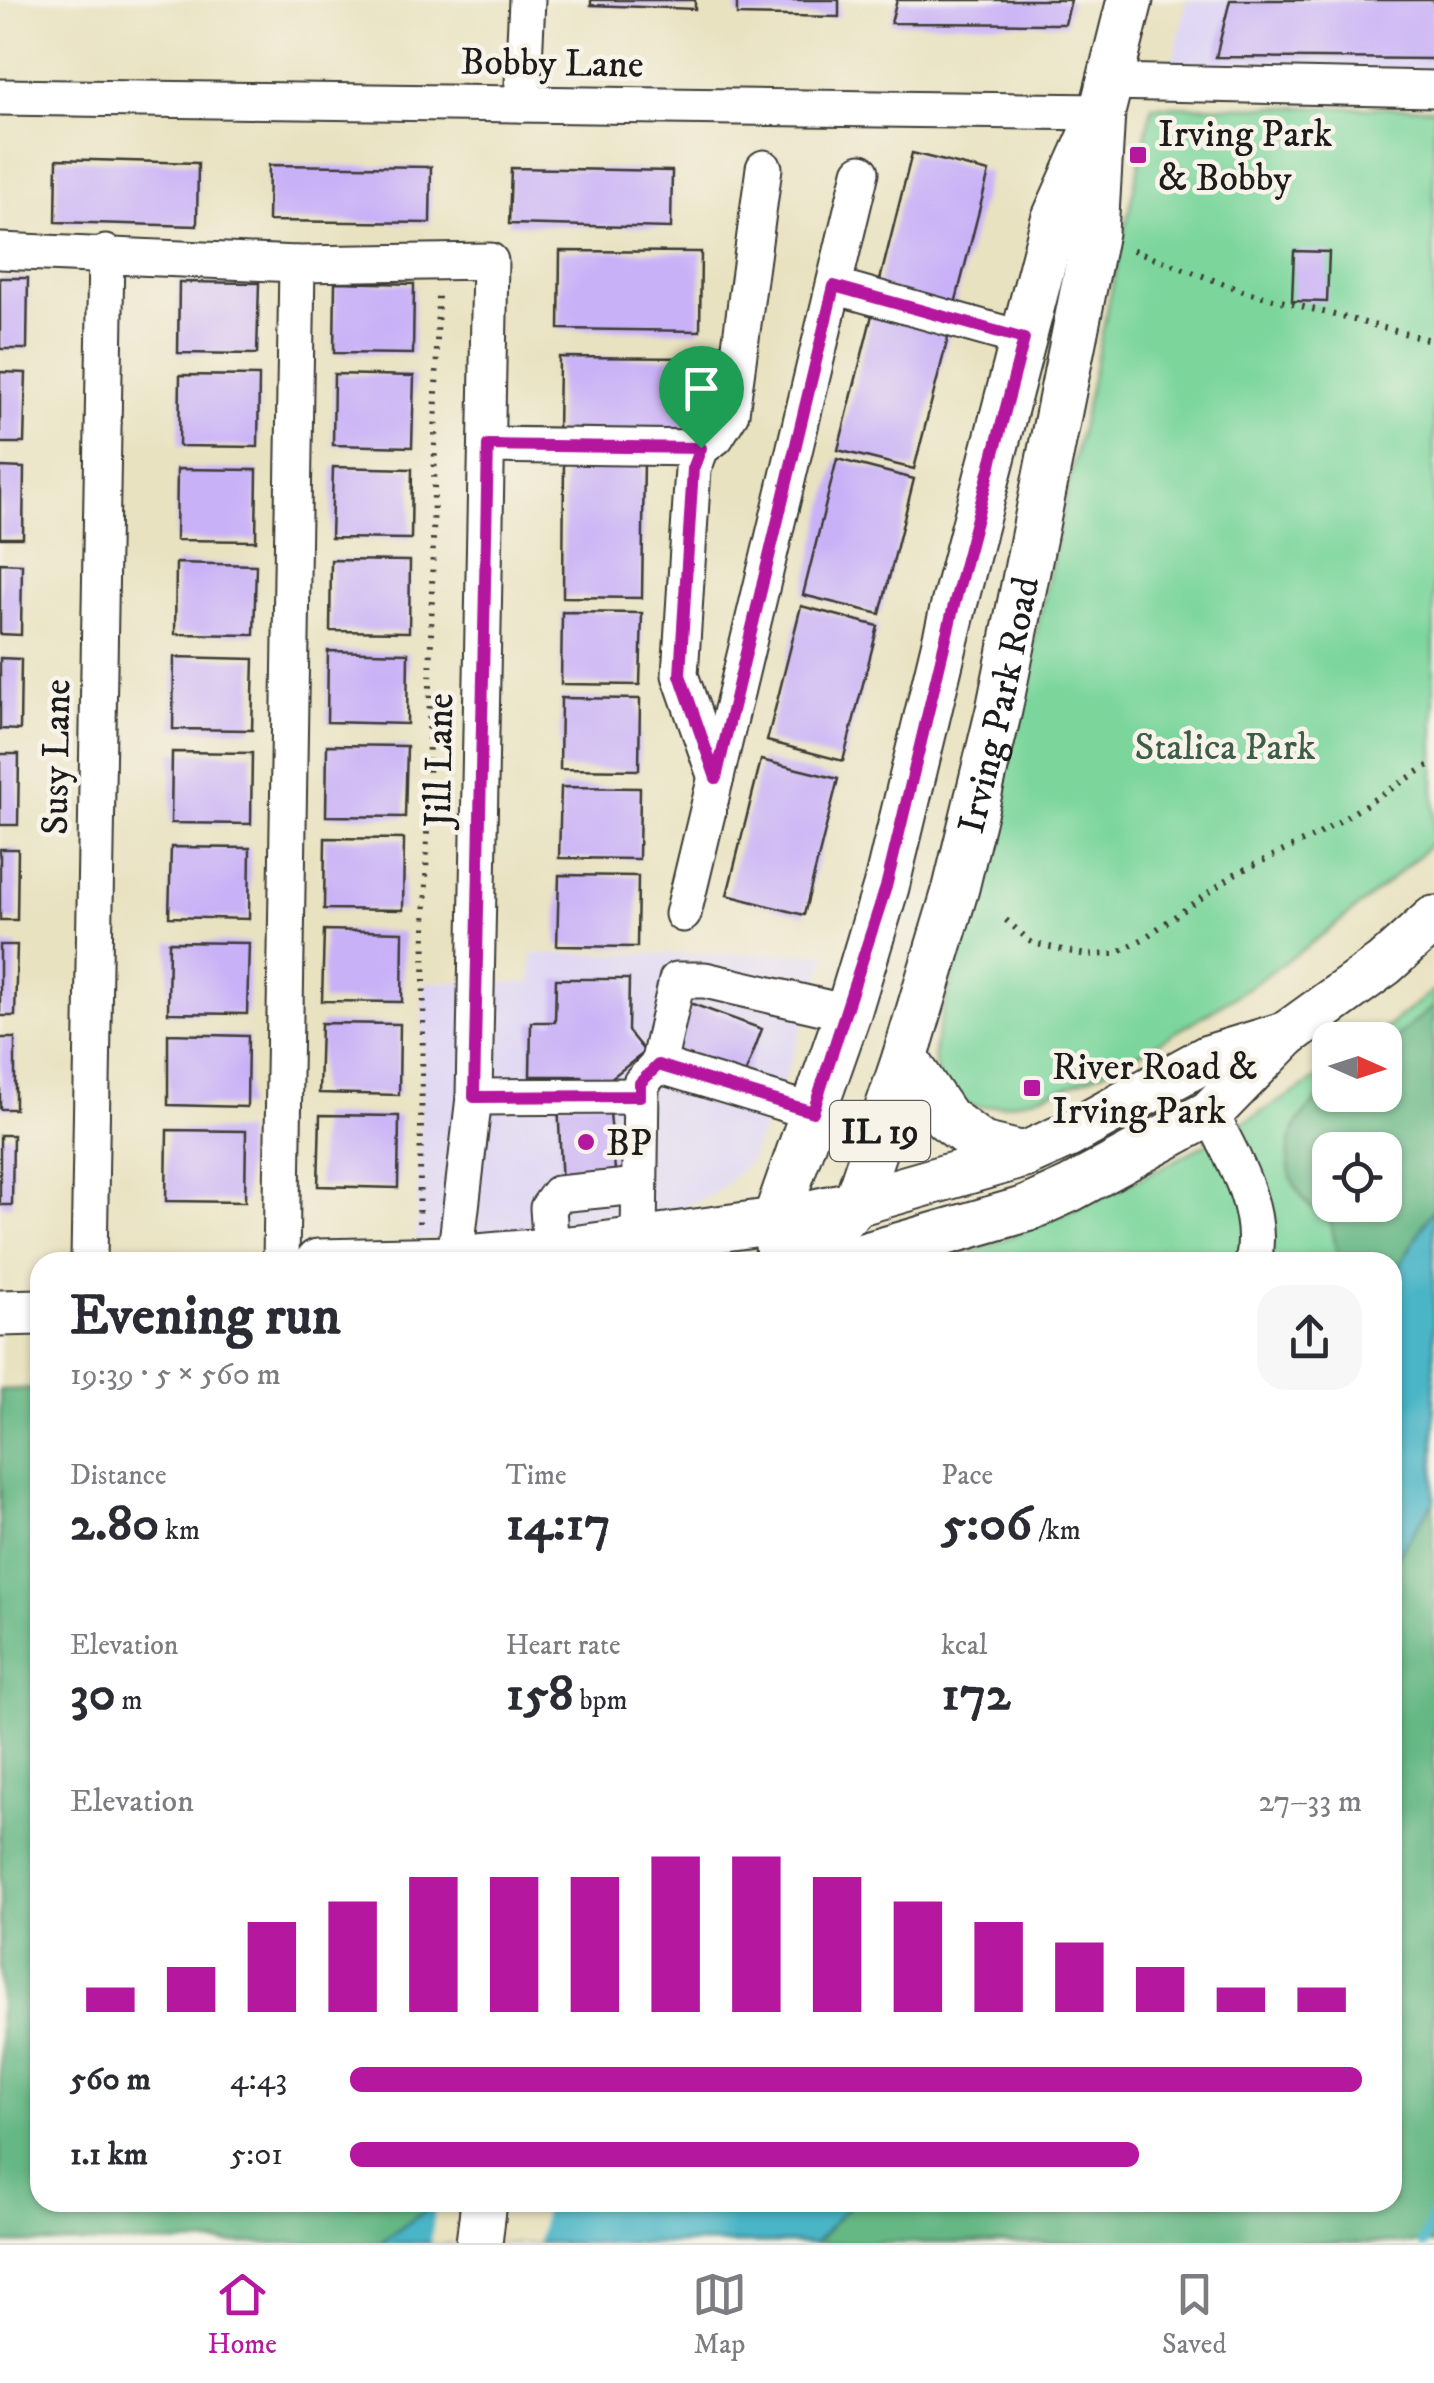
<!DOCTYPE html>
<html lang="en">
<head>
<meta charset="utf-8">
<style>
	:root { --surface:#fff; --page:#f7f7f7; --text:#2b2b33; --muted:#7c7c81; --line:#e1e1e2; --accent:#b5179e }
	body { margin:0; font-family:"IM FELL DW Pica",serif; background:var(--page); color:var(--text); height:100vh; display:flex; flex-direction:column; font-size:38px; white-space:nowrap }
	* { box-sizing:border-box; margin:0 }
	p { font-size:32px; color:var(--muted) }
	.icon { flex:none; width:55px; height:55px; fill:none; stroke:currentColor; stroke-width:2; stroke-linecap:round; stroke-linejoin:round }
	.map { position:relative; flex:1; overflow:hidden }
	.panel { position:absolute; left:30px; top:1252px; width:1372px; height:960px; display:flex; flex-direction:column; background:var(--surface); border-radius:30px; box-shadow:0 2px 8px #0004 }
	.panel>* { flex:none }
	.needle { width:65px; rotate:93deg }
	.fabs { position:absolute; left:1312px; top:1022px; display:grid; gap:20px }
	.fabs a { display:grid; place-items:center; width:90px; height:90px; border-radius:20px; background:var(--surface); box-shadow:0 2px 8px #0004; font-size:50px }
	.pin { position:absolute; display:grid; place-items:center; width:85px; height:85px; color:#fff; margin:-102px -42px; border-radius:50% 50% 50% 0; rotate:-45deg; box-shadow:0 0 10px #0007 }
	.pin .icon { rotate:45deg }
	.round { display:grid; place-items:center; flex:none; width:105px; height:105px; border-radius:30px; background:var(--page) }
	.headline { display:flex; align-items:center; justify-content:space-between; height:170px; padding:0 40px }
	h1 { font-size:55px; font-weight:700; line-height:75px }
	.figures { display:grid; grid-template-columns:repeat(3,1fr); gap:15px; height:170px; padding:10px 40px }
	.figures div { display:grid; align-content:center }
	.figures b { font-size:50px; font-weight:700 }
	.figures small { font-size:28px; font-weight:400 }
	.figures p { font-size:28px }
	.chart { height:280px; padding:20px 40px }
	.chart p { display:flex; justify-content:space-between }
	.chart svg { width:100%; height:180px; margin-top:10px; stroke:var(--accent); stroke-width:6 }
	ul { padding:0 40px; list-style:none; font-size:32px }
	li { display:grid; grid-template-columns:160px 120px 1fr; align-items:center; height:75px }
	li i { height:25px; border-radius:12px; background:var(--accent) }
	.tabs { display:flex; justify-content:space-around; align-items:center; height:140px; border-top:2px solid var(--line); background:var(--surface); font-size:28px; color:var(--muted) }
	.tabs a { display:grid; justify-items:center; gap:5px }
	.tabs .on { color:var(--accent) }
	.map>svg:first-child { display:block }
</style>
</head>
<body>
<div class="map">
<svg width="1434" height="2243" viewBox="0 0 1434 2243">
	<rect width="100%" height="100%" fill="#f7f3e8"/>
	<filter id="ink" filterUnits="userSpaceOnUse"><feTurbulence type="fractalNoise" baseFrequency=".01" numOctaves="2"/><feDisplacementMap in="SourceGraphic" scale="20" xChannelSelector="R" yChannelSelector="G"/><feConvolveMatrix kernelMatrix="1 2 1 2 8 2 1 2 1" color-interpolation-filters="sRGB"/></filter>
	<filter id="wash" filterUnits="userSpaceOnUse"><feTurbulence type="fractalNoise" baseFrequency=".0048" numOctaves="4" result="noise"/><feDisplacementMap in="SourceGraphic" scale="40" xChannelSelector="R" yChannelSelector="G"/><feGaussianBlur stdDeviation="2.25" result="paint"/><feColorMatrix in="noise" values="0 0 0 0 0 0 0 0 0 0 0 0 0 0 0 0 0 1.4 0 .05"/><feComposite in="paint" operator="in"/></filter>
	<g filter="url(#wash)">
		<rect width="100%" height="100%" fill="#e9e2c1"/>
		<g fill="#ded5f5">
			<polygon points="1187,0 1434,0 1434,76 1173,63"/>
			<polygon points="828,953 783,1083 749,1162 717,1192 672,1213 416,1240 424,982 531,983 532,954"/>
		</g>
		<g fill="#7cd69c" stroke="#4c795c" stroke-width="2.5" fill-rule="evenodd">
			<path d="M1152,106L1434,108V841C1366,905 1290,962 1211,1011C1150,1049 1090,1084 1020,1101C966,1114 934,1109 934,1047L1007,764Z"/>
			<path d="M1434,990V1207L1393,1277L1392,1262H943C1080,1214 1208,1148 1330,1070V1095H1385V1040H1371ZM1330,1150H1385V1205H1330Z"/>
		</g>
		<g fill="#65b784" stroke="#406a50" stroke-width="2.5" fill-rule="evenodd">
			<path d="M1434,1006V1207L1393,1277L1392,1262H1339L1331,1223C1272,1184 1276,1130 1330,1089V1095H1385V1046ZM1330,1150H1385V1205H1330Z"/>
			<polygon points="40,1388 40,2202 436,2203 380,2243 0,2243 0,1390"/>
			<polygon points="1434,1501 1434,2243 815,2243 851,2203 1392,2202 1393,1563"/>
		</g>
		<g fill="#49b5c6" stroke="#326871" stroke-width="2.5">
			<polygon points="1434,1207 1434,1501 1393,1563 1393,1277"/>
			<polygon points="436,2203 851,2203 815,2243 380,2243"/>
		</g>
		<polygon fill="#e9e2c1" points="436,2203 545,2203 538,2243 431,2243"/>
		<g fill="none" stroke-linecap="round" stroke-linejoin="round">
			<polyline stroke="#49b5c6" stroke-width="11" points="1423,2243 1434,2213"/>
		</g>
		<g id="blocks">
			<g fill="#c9b1f7">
				<polygon points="591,0 695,0 695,9 591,5"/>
				<polygon points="737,0 839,0 839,17 737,15"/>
				<polygon points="897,0 1071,0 1065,24 891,23"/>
				<polygon points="1230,0 1434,0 1434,59 1216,57"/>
				<polygon points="912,153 989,172 954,308 878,288"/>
				<polygon points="57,159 198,163 197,226 56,222"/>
				<polygon points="269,165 431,167 430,223 268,221"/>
				<polygon points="511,168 672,171 671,228 509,224"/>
				<polygon points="560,251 701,252 700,331 559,329"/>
				<polygon points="1294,251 1329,252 1327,302 1292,301"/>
				<polygon points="0,278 28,278 27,349 0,349"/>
				<polygon points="179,282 259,283 257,354 178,353"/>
				<polygon points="335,282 414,284 413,354 334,353"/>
				<polygon points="872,315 949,334 914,469 838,450"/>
				<polygon points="559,357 699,358 698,436 558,435"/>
				<polygon points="0,372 26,373 24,443 0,443"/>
				<polygon points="334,374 414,376 412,447 333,445"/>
				<polygon points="180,375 259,376 258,447 179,446"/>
				<polygon points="564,458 644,459 642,598 563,597"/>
				<polygon points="837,459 914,479 880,614 803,595"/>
				<polygon points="0,467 24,468 23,538 0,538"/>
				<polygon points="333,467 412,469 411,539 331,538"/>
				<polygon points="177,469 257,470 256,541 176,540"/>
				<polygon points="331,560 410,561 409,632 330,631"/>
				<polygon points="0,563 22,564 21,635 0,634"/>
				<polygon points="176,563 256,565 254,635 175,634"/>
				<polygon points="801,606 878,626 843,761 767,741"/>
				<polygon points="562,612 642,613 640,685 561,684"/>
				<polygon points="328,651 408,653 407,724 327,722"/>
				<polygon points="174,657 254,659 252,730 173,729"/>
				<polygon points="0,658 21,659 20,730 0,729"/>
				<polygon points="561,698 640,699 639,770 560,769"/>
				<polygon points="327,745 407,746 405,817 326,816"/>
				<polygon points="172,752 252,753 251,824 171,823"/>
				<polygon points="0,754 19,754 18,825 0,825"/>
				<polygon points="761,760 838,779 804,915 727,895"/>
				<polygon points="561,787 640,788 639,859 559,858"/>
				<polygon points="325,838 404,839 403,910 324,909"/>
				<polygon points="171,847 250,848 249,919 169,917"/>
				<polygon points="0,849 18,849 17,920 0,920"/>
				<polygon points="559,875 638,876 637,947 557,946"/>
				<polygon points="324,930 403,932 402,1002 322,1001"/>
				<polygon points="169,942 249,943 247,1014 168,1013"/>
				<polygon points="0,945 17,945 15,1016 0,1016"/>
				<polygon points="556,979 629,979 628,1031 645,1052 593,1092 582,1076 530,1076 531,1022 555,1022"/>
				<polygon points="684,1001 762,1029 744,1077 668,1050"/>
				<polygon points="321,1023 400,1024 399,1095 319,1093"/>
				<polygon points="168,1034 248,1036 247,1107 168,1105"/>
				<rect x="0" y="1038" width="15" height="71"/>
				<polygon points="609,1101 616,1182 562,1186 558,1102"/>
				<polygon points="320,1115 399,1116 398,1188 318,1186"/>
				<polygon points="167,1130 246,1131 245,1202 166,1201"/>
				<polygon points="0,1135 13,1135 12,1205 0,1205"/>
			</g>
		</g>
	</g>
	<g filter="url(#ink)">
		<use href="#blocks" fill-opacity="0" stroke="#3b3a35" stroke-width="2.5"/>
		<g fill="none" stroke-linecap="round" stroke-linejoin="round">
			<defs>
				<g id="minor">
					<polyline points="1109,82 1434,89"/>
					<polyline points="0,97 1102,112"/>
					<polyline points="522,104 527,0"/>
					<polyline points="0,251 297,264 490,261 474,1097 455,1259"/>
					<polyline points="834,286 1023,339"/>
					<polyline points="488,445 701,448 693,469 680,675 716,778"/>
					<polyline points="701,448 716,437 731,413 764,168"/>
					<polyline points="683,914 861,172"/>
					<polyline points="658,1065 813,1112"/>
					<polyline points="474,1097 640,1096"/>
					<path d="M1210,1113C1233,1157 1265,1211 1253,1262"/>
					<polyline points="639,1240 641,1083 658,1065 677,980 705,980 848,1013"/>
					<polyline points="551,1251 548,1208 558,1194 639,1186"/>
					<polyline points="89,1262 106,253"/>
					<polyline points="281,1262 297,264"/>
				</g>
				<g id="major">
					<polyline points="905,1058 946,1118 982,1145 1024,1155"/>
					<polyline points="318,1262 455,1259 580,1248 775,1221 856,1203 1024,1155 1068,1135 1208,1058 1287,1034"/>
					<polyline points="780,1262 775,1221 848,1013 886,887 953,609 1054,220 1091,137"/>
					<path id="s1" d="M800,1262L856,1203L905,1058L956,888L999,710L1095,232L1102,112L1130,0"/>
					<polyline points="842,1262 1026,1209 1070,1189 1210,1113 1287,1034 1384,964 1434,919"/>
					<polyline points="0,1313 40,1312"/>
					<polyline points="479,2243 484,2202"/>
				</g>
			</defs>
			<use href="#minor" stroke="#3b3a35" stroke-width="39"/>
			<use href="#major" stroke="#3b3a35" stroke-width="49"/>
			<g stroke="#3b3a35" stroke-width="6" stroke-dasharray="2.5 8" stroke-linecap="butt">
				<polyline points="1133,250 1243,291 1434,341"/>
				<polyline points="1006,920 1032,943 1086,955 1114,954 1143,939 1235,874 1319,834 1434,762"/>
				<polyline points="419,1223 438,296"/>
			</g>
			<use href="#minor" stroke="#fff" stroke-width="35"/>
			<use href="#major" stroke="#fff" stroke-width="45"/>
		</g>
	</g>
	<g fill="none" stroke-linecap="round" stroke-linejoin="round" filter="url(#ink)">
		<defs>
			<polygon id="route" points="834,286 1024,339 953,609 886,887 813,1112 658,1065 640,1083 640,1096 474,1097 488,445 701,448 693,469 680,675 716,778"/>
		</defs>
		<use href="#route" stroke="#fff" stroke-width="20"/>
		<use href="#route" stroke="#b5179e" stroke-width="12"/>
	</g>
	<g fill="#b5179e" stroke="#f7f3e8" stroke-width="4">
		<rect x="1128" y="145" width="20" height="20" rx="5"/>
		<rect x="1022" y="1078" width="20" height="20" rx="5"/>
		<circle cx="586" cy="1142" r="10"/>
	</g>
	<g text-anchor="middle" stroke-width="9" stroke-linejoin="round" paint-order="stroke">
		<rect fill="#f7f3e8" stroke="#5e5c59" stroke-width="2.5" x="830" y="1101" width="100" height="60" rx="8"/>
		<g font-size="35" font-weight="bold" fill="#1c1c1c">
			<text x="880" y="1143">IL 19</text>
		</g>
		<g font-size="38" fill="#1c1c1c" stroke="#f7f3e8">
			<text transform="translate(552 62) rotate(1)" y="13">Bobby Lane</text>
			<text dy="13" stroke="none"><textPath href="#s1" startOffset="600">Irving Park Road</textPath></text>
			<text transform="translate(55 757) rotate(-89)" y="13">Susy Lane</text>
			<text transform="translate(438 760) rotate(-89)" y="13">Jill Lane</text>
		</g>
		<g font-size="38" fill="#1c1c1c" stroke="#f7f3e8" text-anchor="start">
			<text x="1158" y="146">Irving Park<tspan x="1158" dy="44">&amp; Bobby</tspan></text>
			<text x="1052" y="1079">River Road &amp;<tspan x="1052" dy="44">Irving Park</tspan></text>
			<text x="606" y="1155">BP</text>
		</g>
		<g font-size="38" fill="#3e5d49" stroke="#f7f3e8">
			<text x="1225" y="759">Stalica Park</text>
		</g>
	</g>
</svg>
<div class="fabs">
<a><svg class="needle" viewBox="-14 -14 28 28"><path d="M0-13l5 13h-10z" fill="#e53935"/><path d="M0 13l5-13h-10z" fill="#7c7c81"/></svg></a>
<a><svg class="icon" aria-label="locate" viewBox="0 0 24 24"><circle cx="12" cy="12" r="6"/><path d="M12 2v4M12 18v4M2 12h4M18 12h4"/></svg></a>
</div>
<div class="pin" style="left:701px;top:448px;background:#1e9e55"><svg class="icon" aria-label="arrive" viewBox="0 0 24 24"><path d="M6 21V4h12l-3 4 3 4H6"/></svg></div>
<section class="panel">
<div class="headline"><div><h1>Evening run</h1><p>19:39 · 5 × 560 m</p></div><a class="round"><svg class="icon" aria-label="share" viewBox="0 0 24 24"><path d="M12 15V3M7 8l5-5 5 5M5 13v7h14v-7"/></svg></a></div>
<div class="figures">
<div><p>Distance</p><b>2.80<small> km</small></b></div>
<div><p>Time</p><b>14:17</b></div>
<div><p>Pace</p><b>5:06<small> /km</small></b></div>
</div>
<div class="figures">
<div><p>Elevation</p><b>30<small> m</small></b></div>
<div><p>Heart rate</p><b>158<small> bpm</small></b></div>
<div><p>kcal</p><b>172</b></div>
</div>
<div class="chart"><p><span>Elevation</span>27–33 m</p>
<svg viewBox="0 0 160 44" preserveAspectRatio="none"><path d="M5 44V38M15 44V33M25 44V22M35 44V17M45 44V11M55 44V11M65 44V11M75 44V6M85 44V6M95 44V11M105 44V17M115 44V22M125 44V27M135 44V33M145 44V38M155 44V38"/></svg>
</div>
<ul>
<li><b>560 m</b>4:43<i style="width:100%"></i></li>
<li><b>1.1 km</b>5:01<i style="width:78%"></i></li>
</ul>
</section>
</div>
<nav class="tabs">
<a class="on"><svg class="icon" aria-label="home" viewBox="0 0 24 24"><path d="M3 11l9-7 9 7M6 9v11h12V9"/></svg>Home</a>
<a><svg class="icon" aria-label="map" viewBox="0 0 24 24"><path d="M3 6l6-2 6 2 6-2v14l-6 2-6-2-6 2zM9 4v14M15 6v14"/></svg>Map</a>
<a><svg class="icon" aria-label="saved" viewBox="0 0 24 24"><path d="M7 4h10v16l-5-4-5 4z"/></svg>Saved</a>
</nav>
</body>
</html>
